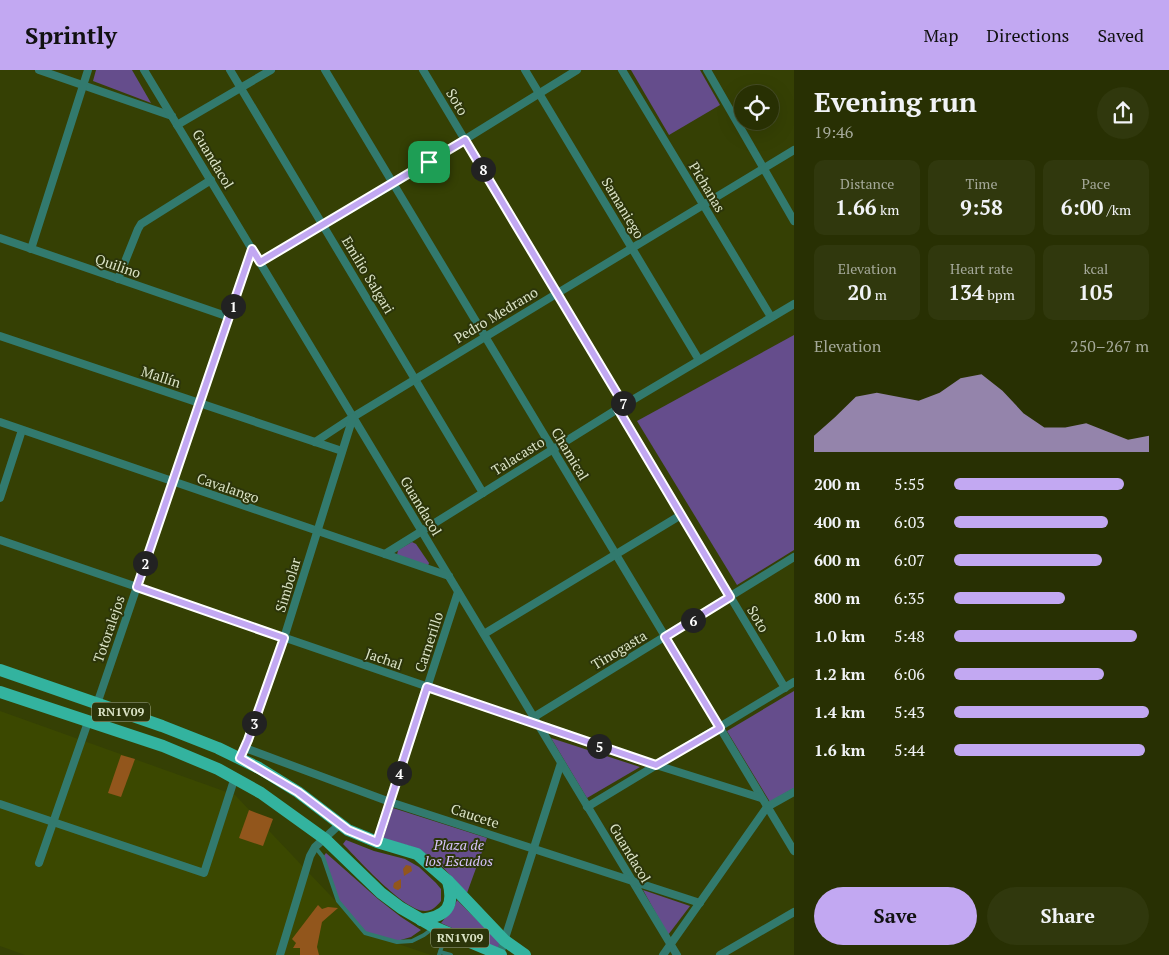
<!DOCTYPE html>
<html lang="en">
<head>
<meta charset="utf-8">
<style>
	:root { --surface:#283003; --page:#30380d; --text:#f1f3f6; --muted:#a5a99a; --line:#444b25; --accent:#c2a8f2 }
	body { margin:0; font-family:"PT Serif",serif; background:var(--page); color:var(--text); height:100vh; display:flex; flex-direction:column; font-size:19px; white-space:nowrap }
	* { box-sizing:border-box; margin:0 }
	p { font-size:16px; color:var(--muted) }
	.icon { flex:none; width:28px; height:28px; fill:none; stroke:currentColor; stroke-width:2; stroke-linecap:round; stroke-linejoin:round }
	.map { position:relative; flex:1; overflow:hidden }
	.side { display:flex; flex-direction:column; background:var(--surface); width:375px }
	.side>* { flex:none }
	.buttons { position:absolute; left:734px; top:15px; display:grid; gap:10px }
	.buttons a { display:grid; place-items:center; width:45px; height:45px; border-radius:50%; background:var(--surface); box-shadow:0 5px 20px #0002,0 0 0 1px var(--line); font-size:25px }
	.pin { position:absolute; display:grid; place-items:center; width:42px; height:42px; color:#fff; margin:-21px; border-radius:10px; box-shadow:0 2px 8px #0006 }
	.km { position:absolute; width:25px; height:25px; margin:-12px; border-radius:50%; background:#222; color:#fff; font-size:14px; line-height:25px; text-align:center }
	.round { display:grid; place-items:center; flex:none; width:52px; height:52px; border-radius:26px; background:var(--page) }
	.overview { display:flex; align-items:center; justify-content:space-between; height:85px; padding:0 20px }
	h1 { font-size:28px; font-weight:800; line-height:38px }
	.metrics { display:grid; grid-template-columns:repeat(3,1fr); gap:8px; height:85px; padding:5px 20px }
	.metrics div { display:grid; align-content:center; border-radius:10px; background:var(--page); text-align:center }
	.metrics b { font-size:21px; font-weight:800 }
	.metrics small { font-size:14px; font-weight:400 }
	.metrics p { font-size:14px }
	.chart { height:140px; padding:10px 20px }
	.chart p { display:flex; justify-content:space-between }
	.chart svg { width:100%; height:90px; margin-top:5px; fill:var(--accent); opacity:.7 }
	.action { display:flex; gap:10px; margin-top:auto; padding:10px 20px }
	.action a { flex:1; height:58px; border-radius:30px; background:var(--accent); color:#111; font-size:20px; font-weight:800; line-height:58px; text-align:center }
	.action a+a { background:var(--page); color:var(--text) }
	ul { padding:0 20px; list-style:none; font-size:16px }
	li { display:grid; grid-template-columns:80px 60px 1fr; align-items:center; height:38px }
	li i { height:12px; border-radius:6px; background:var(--accent) }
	header { display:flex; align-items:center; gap:30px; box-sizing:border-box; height:70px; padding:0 25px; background:var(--accent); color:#111 }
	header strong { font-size:24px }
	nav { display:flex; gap:28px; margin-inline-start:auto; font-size:18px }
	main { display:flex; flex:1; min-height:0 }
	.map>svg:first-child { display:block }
</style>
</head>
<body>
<header>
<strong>Sprintly</strong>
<nav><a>Map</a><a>Directions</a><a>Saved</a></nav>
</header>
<main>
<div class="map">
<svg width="794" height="885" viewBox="0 0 794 885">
	<rect width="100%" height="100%" fill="#354004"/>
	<polygon fill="#3b4800" points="0,641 235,725 366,863 431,885 25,885 0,876"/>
	<g fill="#654d8c">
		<polygon points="96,0 132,0 151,33 93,11"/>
		<polygon points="631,0 700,0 720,35 669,65"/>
		<polygon points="794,265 794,480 737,515 637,351"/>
		<polygon points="412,472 416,474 429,493 428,496 397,485 398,480"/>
		<polygon points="794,621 794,718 770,732 727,661"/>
		<polygon points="551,668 640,697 587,728"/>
		<polygon points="393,738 487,768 467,823 434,788 410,776 383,769"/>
		<path d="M346,770L374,781L405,789L419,797L436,813L441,819V831C436,837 432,841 425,841C404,841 358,789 343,774Z"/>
		<polygon points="326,783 378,829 401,847 421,860 411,867 397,871 365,863 338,831 323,787"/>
		<polygon points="643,820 690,836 668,865"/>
		<polygon points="457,830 500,873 498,882 481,871 441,853 454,837"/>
	</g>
	<g fill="#92561c">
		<polygon points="121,685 135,689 121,727 108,723"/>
		<polygon points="249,740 273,749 263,776 239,768"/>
		<polygon points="406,795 411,796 412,801 404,806 403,799"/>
		<polygon points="401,809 401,818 398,820 395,819 393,817 394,813"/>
		<polygon points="318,835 322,839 328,837 338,838 322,852 317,877 319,885 300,885 300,878 293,878 296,873 292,869"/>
	</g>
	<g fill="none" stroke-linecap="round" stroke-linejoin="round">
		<g stroke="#327a6e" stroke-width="4">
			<polyline points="315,777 323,787 338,831 365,863 397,872 412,871 424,865 432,859"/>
			<polyline points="440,882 451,885"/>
			<polyline points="439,885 446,864"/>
		</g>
		<g stroke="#327a6e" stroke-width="8">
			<polyline points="39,0 172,46"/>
			<polyline points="144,0 677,885"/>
			<polyline points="230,0 483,423"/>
			<polyline points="325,0 794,781"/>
			<polyline points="423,0 624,335"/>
			<polyline points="525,0 699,290"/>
			<polyline points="622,0 771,247"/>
			<polyline points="707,0 794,151"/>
			<polyline points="177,55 271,0"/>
			<polyline points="0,168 229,247"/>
			<polyline points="31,179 88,0"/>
			<polyline points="260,192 393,114 577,0"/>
			<polyline points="118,209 138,159 141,154 211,110"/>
			<polyline points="0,266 342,381"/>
			<polyline points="618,339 785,618"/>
			<polyline points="0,352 449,506"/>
			<polyline points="315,372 353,347 794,80"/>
			<polyline points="0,428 22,360"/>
			<polyline points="0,470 656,695 761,728"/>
			<polyline points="385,484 624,335 794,234"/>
			<polyline points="484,564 681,445"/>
			<polyline points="97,634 252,179"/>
			<polyline points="534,647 794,487"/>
			<polyline points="245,678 390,732 700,833"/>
			<polyline points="243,682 284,568 353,347"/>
			<polyline points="0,734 204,803 235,707"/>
			<polyline points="587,737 794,612"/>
			<polyline points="377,772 458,522"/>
			<polyline points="39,793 88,652"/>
			<polyline points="500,884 561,693"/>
			<polyline points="280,885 310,786 315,777 340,754"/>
			<polyline points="663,885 767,737 794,722"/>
			<polyline points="720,885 794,842"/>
		</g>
		<g stroke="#33b39f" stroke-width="12">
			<polyline points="0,600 162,656 218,678 259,698 298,722 348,760 377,772 417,784 448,811 504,870 525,885"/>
			<polyline points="0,622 163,676 218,699 261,723 325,769 381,823 401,838 434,857 501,885"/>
			<path d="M421,850C447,846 455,837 448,811"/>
		</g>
	</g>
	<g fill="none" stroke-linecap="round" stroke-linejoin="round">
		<defs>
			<polygon id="route" points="465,70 624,335 618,339 730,527 665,567 720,658 656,695 427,617 377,772 348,760 298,722 240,688 248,670 284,568 137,517 252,179 260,192"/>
		</defs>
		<use href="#route" stroke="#fff" stroke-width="10"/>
		<use href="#route" stroke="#c2a8f2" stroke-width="6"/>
	</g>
	<g text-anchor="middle" stroke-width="4" stroke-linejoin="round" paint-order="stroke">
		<g fill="#2c350a" stroke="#a6af8e" stroke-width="1">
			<rect x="92" y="632.5" width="58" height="19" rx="4"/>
			<rect x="431" y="858.5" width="58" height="19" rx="4"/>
		</g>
		<g font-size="12" font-weight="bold" fill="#dbe3c6">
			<text x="121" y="646">RN1V09</text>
			<text x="460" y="872">RN1V09</text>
		</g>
		<g font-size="14" fill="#dbe3c6" stroke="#2c350a">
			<text transform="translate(457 32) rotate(59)" y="5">Soto</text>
			<text transform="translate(213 89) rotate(59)" y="5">Guandacol</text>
			<text transform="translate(707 117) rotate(59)" y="5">Pichanas</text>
			<text transform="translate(623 138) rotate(59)" y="5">Samaniego</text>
			<text transform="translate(118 196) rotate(19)" y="5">Quilino</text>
			<text transform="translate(368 205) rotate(59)" y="5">Emilio Salgari</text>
			<text transform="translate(496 245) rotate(-31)" y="5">Pedro Medrano</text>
			<text transform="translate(161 307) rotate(18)" y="5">Mallín</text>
			<text transform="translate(570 384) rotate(59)" y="5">Chamical</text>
			<text transform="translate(518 386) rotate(-32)" y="5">Talacasto</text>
			<text transform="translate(228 418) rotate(19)" y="5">Cavalango</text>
			<text transform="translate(421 436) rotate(59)" y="5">Guandacol</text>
			<text transform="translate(288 515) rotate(-73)" y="5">Simbolar</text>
			<text transform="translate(758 549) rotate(59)" y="5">Soto</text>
			<text transform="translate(109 559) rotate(-71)" y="5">Totoralejos</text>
			<text transform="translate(429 572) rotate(-72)" y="5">Carnerillo</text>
			<text transform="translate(619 580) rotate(-31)" y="5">Tinogasta</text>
			<text transform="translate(384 589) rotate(19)" y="5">Jachal</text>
			<text transform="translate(475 746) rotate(18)" y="5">Caucete</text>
			<text transform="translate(630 783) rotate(59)" y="5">Guandacol</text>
		</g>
		<g font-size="14" font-style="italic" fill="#d8c5fe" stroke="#2c350a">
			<text x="459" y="780">Plaza de<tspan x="459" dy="16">los Escudos</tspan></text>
		</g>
	</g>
</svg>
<div class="buttons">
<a><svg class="icon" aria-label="locate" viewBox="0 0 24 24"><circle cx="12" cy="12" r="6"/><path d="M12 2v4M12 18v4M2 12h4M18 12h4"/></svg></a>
</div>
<div class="pin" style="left:429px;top:92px;background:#1e9e55"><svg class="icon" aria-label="arrive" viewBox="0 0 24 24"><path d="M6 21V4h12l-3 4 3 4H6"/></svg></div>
<b class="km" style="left:233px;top:236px">1</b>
<b class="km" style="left:145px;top:493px">2</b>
<b class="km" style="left:254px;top:653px">3</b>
<b class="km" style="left:399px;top:703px">4</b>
<b class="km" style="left:599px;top:676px">5</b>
<b class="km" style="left:693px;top:550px">6</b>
<b class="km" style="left:623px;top:333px">7</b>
<b class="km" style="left:483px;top:99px">8</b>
</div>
<section class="side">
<div class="overview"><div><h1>Evening run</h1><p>19:46</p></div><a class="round"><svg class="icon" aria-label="share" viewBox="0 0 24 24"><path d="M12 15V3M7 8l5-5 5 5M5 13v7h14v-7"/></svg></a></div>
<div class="metrics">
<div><p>Distance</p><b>1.66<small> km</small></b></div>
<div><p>Time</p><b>9:58</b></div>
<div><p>Pace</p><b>6:00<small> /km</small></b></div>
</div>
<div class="metrics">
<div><p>Elevation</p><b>20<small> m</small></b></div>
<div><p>Heart rate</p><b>134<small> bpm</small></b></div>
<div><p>kcal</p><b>105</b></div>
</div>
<div class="chart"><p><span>Elevation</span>250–267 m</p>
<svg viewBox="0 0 160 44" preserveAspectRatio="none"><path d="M0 44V36L10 27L20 17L30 15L40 17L50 19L60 15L70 8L80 6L90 14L100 25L110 32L120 32L130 30L140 34L150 38L160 36V44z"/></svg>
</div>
<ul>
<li><b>200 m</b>5:55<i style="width:87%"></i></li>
<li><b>400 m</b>6:03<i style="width:79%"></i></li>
<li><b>600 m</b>6:07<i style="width:76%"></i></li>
<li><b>800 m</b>6:35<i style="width:57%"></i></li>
<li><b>1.0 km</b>5:48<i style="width:94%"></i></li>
<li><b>1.2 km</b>6:06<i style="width:77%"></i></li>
<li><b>1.4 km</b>5:43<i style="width:100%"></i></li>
<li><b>1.6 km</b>5:44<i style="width:98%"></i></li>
</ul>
<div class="action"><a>Save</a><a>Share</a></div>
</section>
</main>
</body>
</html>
